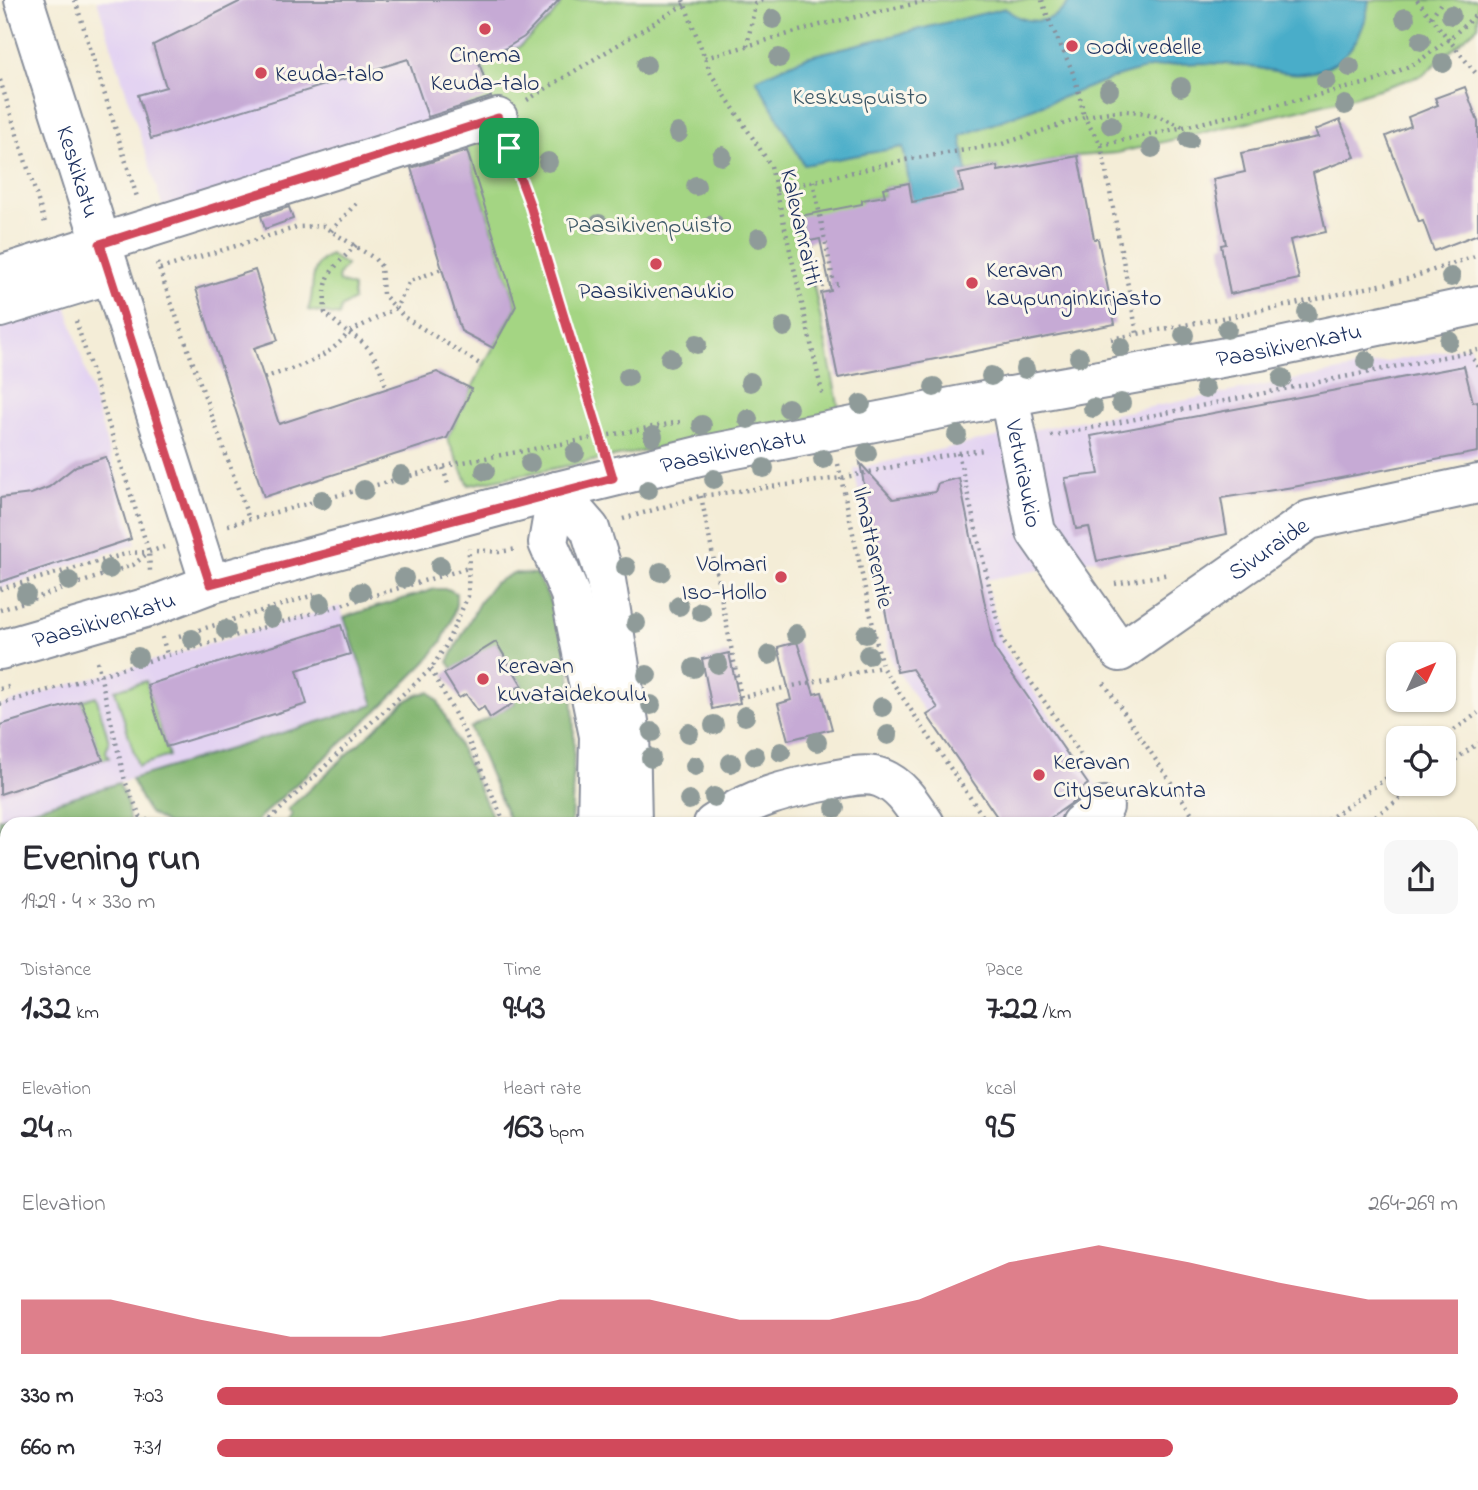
<!DOCTYPE html>
<html lang="en">
<head>
<meta charset="utf-8">
<style>
	:root { --surface:#fff; --page:#f7f7f7; --text:#2b2b33; --muted:#7c7c81; --accent:#d1495b }
	body { margin:0; font-family:"Indie Flower",sans-serif; background:var(--page); color:var(--text); height:100vh; display:flex; flex-direction:column; font-size:26px; white-space:nowrap }
	* { box-sizing:border-box; margin:0 }
	p { font-size:23px; color:var(--muted) }
	.icon { flex:none; width:38px; height:38px; fill:none; stroke:currentColor; stroke-width:2; stroke-linecap:round; stroke-linejoin:round }
	.map { position:relative; flex:1; overflow:hidden }
	.side { position:absolute; left:0px; top:817px; width:1479px; height:674px; display:flex; flex-direction:column; background:var(--surface); border-radius:21px 21px 0 0; box-shadow:0 2px 5px #0004 }
	.side>* { flex:none }
	.needle { width:46px; rotate:46deg }
	.controls { position:absolute; left:1386px; top:642px; display:grid; gap:14px }
	.controls a { display:grid; place-items:center; width:70px; height:70px; border-radius:14px; background:var(--surface); box-shadow:0 2px 5px #0004; font-size:35px }
	.pin { position:absolute; display:grid; place-items:center; width:60px; height:60px; color:#fff; margin:-30px; border-radius:14px; box-shadow:0 4px 10px #0006 }
	.round { display:grid; place-items:center; flex:none; width:74px; height:74px; border-radius:14px; background:var(--page) }
	.overview { display:flex; align-items:center; justify-content:space-between; height:119px; padding:0 21px }
	h1 { font-size:38px; font-weight:800; line-height:52px }
	.stats { display:grid; grid-template-columns:repeat(3,1fr); gap:10px; height:119px; padding:7px 21px }
	.stats div { display:grid; align-content:center }
	.stats b { font-size:35px; font-weight:800 }
	.stats small { font-size:19px; font-weight:400 }
	.stats p { font-size:19px }
	.chart { height:196px; padding:14px 21px }
	.chart p { display:flex; justify-content:space-between }
	.chart svg { width:100%; height:126px; margin-top:7px; fill:var(--accent); opacity:.7 }
	ul { padding:0 21px; list-style:none; font-size:23px }
	li { display:grid; grid-template-columns:112px 84px 1fr; align-items:center; height:52px }
	li i { height:18px; border-radius:9px; background:var(--accent) }
	.map>svg:first-child { display:block }
</style>
</head>
<body>
<div class="map">
<svg width="1478" height="1490" viewBox="0 0 1478 1490">
	<rect width="100%" height="100%" fill="#fbf7ec"/>
	<filter id="ink" filterUnits="userSpaceOnUse"><feTurbulence type="fractalNoise" baseFrequency=".0143" numOctaves="2"/><feDisplacementMap in="SourceGraphic" scale="14" xChannelSelector="R" yChannelSelector="G"/><feConvolveMatrix kernelMatrix="1 2 1 2 8 2 1 2 1" color-interpolation-filters="sRGB"/></filter>
	<filter id="wash" filterUnits="userSpaceOnUse"><feTurbulence type="fractalNoise" baseFrequency=".00686" numOctaves="4" result="noise"/><feDisplacementMap in="SourceGraphic" scale="28" xChannelSelector="R" yChannelSelector="G"/><feGaussianBlur stdDeviation="1.57" result="paint"/><feColorMatrix in="noise" values="0 0 0 0 0 0 0 0 0 0 0 0 0 0 0 0 0 1.4 0 .05"/><feComposite in="paint" operator="in"/></filter>
	<g filter="url(#wash)">
		<rect width="100%" height="100%" fill="#f4edd7"/>
		<g fill="#e3d3f2">
			<polygon points="97,0 607,0 493,105 163,208"/>
			<polygon points="65,301 136,544 0,588 0,321"/>
			<polygon points="1470,346 1478,372 1478,456 1221,498 1227,534 986,580 1001,643 1123,824 1000,824 892,663 854,469 1005,435"/>
			<polygon points="340,606 374,705 1,818 7,865 0,867 0,705"/>
			<polygon points="0,1312 7,1333 7,1484 212,1484 216,1490 0,1490"/>
		</g>
		<g fill="#c6c0da">
			<polygon points="1478,945 1478,1203 1472,1207 1472,950"/>
			<polygon points="666,1484 1055,1484 1046,1490 657,1490"/>
		</g>
		<g fill="#a4d583" stroke="#608270" stroke-width="2">
			<polygon points="564,0 1478,0 1478,26 1423,75 1353,97 1117,153 1078,156 1033,165 1002,190 997,166 884,188 885,196 862,200 865,217 805,242 840,413 469,485 447,438 483,366 516,306 464,140 471,126 458,88 486,78 482,64 519,47 549,20"/>
			<path d="M330,255L346,265C342,271 336,275 339,282L353,287V300L341,308L339,316L308,310C317,290 305,267 330,255Z"/>
			<polygon points="146,681 169,756 138,766 115,690"/>
			<polygon points="96,696 109,741 106,752 109,758 102,759 81,701"/>
			<polygon points="7,878 7,1058 0,1037 0,883"/>
		</g>
		<g fill="#83b671" stroke="#4f7268" stroke-width="2">
			<path d="M513,573L536,574C582,649 575,740 571,824H511L470,728L515,703L509,693L522,684L496,643L453,669L448,662L479,603L493,584Z"/>
			<polygon points="435,589 448,589 456,593 456,604 451,622 442,641 427,661 382,706 260,817 255,824 167,824 148,812 131,779 374,705 344,617"/>
			<polygon points="430,692 438,701 496,824 286,824 292,814 288,809 403,703 419,694"/>
			<polygon points="119,783 127,804 130,824 7,824 7,878 0,883 0,819"/>
			<polygon points="0,978 7,979 7,1058 0,1037"/>
			<polygon points="0,1113 7,1133 7,1333 0,1312"/>
		</g>
		<path fill="#49adc9" stroke="#326e94" stroke-width="2" d="M1070,0H1369C1366,28 1353,56 1325,68C1296,81 1267,67 1236,65C1218,63 1197,63 1178,64C1139,67 1102,82 1066,96C1031,109 996,123 961,136L967,172L959,174L963,192L913,206L903,147L804,165L756,79L806,57L1005,8C1026,27 1055,25 1070,0Z"/>
		<g id="blocks">
			<g fill="#c6aad5">
				<polygon points="243,0 559,0 524,37 506,48 478,60 491,97 428,117 408,59 151,139 138,95 166,87 153,45"/>
				<polygon points="1465,87 1478,122 1478,234 1434,251 1423,221 1419,222 1386,136 1411,126 1408,117 1438,105 1435,98"/>
				<polygon points="1340,120 1355,157 1313,173 1326,232 1290,240 1299,279 1230,294 1221,245 1226,244 1213,179 1245,172 1241,153 1318,137 1315,130"/>
				<polygon points="467,151 516,306 493,348 461,331 411,168"/>
				<polygon points="1078,156 1094,239 1098,239 1115,324 838,378 821,293 831,291 820,239 805,242 800,216 862,204 862,200 885,196 883,188 909,183 912,202 963,192 959,174 997,166 998,171"/>
				<polygon points="289,207 293,219 265,229 261,216"/>
				<polygon points="255,270 278,340 254,348 279,424 437,372 472,389 447,438 264,497 196,289"/>
				<polygon points="1464,366 1473,402 1478,401 1478,452 1293,487 1221,498 1227,534 1097,561 1089,527 1076,529 1065,478 1099,474 1091,436"/>
				<polygon points="106,457 131,539 0,582 0,498 31,494 49,487 76,466"/>
				<polygon points="860,463 893,499 935,492 938,483 959,478 994,648 1088,784 1076,793 1076,800 1042,824 1002,824 927,715 938,708 912,669 897,672 863,495 866,495"/>
				<polygon points="341,625 350,654 297,670 307,704 166,747 147,685"/>
				<polygon points="496,642 522,685 509,693 515,702 490,718 484,707 478,711 466,694 459,698 444,674"/>
				<polygon points="797,642 814,694 822,692 832,729 788,740 778,704 791,700 778,647"/>
				<polygon points="729,653 740,703 712,709 702,659"/>
				<polygon points="81,701 103,760 0,794 0,725"/>
			</g>
		</g>
	</g>
	<g filter="url(#ink)">
		<use href="#blocks" fill-opacity="0" stroke="#888e9a" stroke-width="2"/>
		<g fill="none" stroke-linecap="round" stroke-linejoin="round">
			<defs>
				<g id="minor">
					<path id="s1" d="M24,0L210,584"/>
					<polyline points="0,275 498,118"/>
					<polyline points="0,308 111,274"/>
					<path id="s2" d="M1009,396L1036,532L1120,652L1309,520L1478,484"/>
					<polyline points="557,491 590,529 606,580 630,728 632,824"/>
					<polyline points="557,491 548,543 570,594 599,736 597,824"/>
					<path id="s3" d="M0,650L152,606L210,584L557,491L699,456L967,404L1265,350L1478,305"/>
					<path d="M713,824C752,797 787,789 833,780C848,777 866,772 881,778C902,786 913,806 925,824"/>
					<polyline points="1080,824 1104,807"/>
					<polyline points="482,1484 487,1490"/>
					<polyline points="279,1490 281,1484"/>
					<polyline points="326,1490 334,1484"/>
					<polyline points="382,1490 392,1484"/>
					<polyline points="1474,1490 1478,1487"/>
				</g>
			</defs>
			<use href="#minor" stroke="#888e9a" stroke-width="42"/>
			<g stroke="#888e9a" stroke-width="4.5" stroke-dasharray="2 5" stroke-linecap="butt">
				<polyline points="75,0 137,197"/>
				<polyline points="683,0 711,74 771,166 823,397"/>
				<path d="M1042,0C1049,24 1061,45 1071,68C1077,84 1081,100 1084,117C1124,107 1146,109 1183,127"/>
				<polyline points="1417,0 1478,76"/>
				<polyline points="1431,17 1443,0"/>
				<polyline points="747,46 755,4 763,0"/>
				<polyline points="705,58 820,25 931,0"/>
				<polyline points="0,80 46,226"/>
				<polyline points="527,100 685,4"/>
				<polyline points="1101,145 1137,333"/>
				<polyline points="510,150 529,202 603,446"/>
				<polyline points="813,181 834,284"/>
				<polyline points="776,190 905,160 1002,144 1084,117 1101,145 1184,127 1376,81 1416,63 1448,40 1478,13"/>
				<polyline points="331,231 358,201"/>
				<path d="M356,245C330,272 323,273 325,313L348,333L396,308L410,281L442,269"/>
				<polyline points="157,263 249,519"/>
				<polyline points="160,269 298,227 323,226 374,258 381,266 383,294 404,317 483,366"/>
				<polyline points="815,287 838,284"/>
				<polyline points="76,321 149,552 150,571"/>
				<polyline points="1111,339 1285,306 1407,279 1478,255"/>
				<polyline points="1470,353 1478,367"/>
				<path d="M264,378C297,366 325,362 348,333C373,345 379,364 387,389"/>
				<polyline points="1051,436 1478,350"/>
				<polyline points="958,453 1002,640 1095,775"/>
				<polyline points="838,464 882,667 988,824"/>
				<polyline points="443,468 449,487"/>
				<polyline points="701,496 741,697 882,667"/>
				<polyline points="623,519 700,496 841,478 958,453 985,450"/>
				<polyline points="228,525 458,463 680,422"/>
				<polyline points="477,550 499,552 517,549"/>
				<polyline points="1115,584 1169,574"/>
				<polyline points="0,589 129,553 149,552 164,547"/>
				<polyline points="0,610 133,565 148,553"/>
				<polyline points="179,636 314,595"/>
				<polyline points="162,637 167,654"/>
				<polyline points="97,661 125,781 140,816 153,824"/>
				<polyline points="431,669 466,735 505,824"/>
				<polyline points="1104,683 1199,824"/>
				<polyline points="0,689 13,686"/>
				<polyline points="0,704 468,568"/>
				<polyline points="1443,738 1478,713"/>
				<polyline points="1444,768 1478,743"/>
				<polyline points="265,824 365,728 431,669 445,647 468,596 469,548"/>
				<polyline points="1322,824 1398,770"/>
				<polyline points="1364,824 1421,784"/>
				<polyline points="1472,836 1478,832"/>
				<polyline points="1472,933 1478,928"/>
				<polyline points="0,970 7,971"/>
				<polyline points="1472,1070 1478,1066"/>
				<polyline points="0,1092 7,1113"/>
				<polyline points="1472,1114 1478,1110"/>
				<polyline points="1472,1188 1478,1184"/>
				<polyline points="1472,1295 1478,1304"/>
				<polyline points="1472,1435 1478,1444"/>
				<polyline points="531,1484 536,1490"/>
				<polyline points="1282,1484 1287,1490"/>
				<polyline points="1337,1484 1341,1490"/>
				<polyline points="1373,1484 1378,1490"/>
				<polyline points="640,1490 650,1484"/>
				<polyline points="856,1490 865,1484"/>
				<polyline points="909,1490 918,1484"/>
				<polyline points="1027,1490 1035,1484"/>
				<polyline points="1381,1490 1390,1484"/>
			</g>
			<use href="#minor" stroke="#fff" stroke-width="38"/>
			<defs>
				<g id="rail">
					<polyline points="1472,961 1478,957"/>
					<polyline points="1472,987 1478,983"/>
					<polyline points="1472,1016 1478,1011"/>
					<polyline points="1472,1046 1478,1042"/>
					<polyline points="1472,1138 1478,1134"/>
					<polyline points="1472,1165 1478,1161"/>
					<polyline points="689,1490 698,1484"/>
					<polyline points="726,1490 735,1484"/>
					<polyline points="765,1490 774,1484"/>
					<polyline points="811,1490 820,1484"/>
					<polyline points="949,1490 958,1484"/>
					<polyline points="988,1490 997,1484"/>
				</g>
			</defs>
			<use href="#rail" stroke="#1b2f5e" stroke-width="8"/>
			<use href="#rail" stroke="#fbf7ec" stroke-width="5" stroke-dasharray="16" stroke-linecap="butt"/>
		</g>
		<g fill="#8f9b99">
			<circle cx="1451" cy="15" r="10"/>
			<circle cx="1405" cy="18" r="10"/>
			<circle cx="773" cy="19" r="10"/>
			<circle cx="1421" cy="41" r="10"/>
			<circle cx="779" cy="58" r="10"/>
			<circle cx="1443" cy="63" r="10"/>
			<circle cx="646" cy="65" r="10"/>
			<circle cx="1350" cy="67" r="10"/>
			<circle cx="1326" cy="80" r="10"/>
			<circle cx="1181" cy="87" r="10"/>
			<circle cx="1109" cy="90" r="10"/>
			<circle cx="1345" cy="105" r="10"/>
			<circle cx="1111" cy="125" r="10"/>
			<circle cx="678" cy="133" r="10"/>
			<circle cx="1189" cy="140" r="10"/>
			<circle cx="1152" cy="148" r="10"/>
			<circle cx="722" cy="156" r="10"/>
			<circle cx="548" cy="162" r="10"/>
			<circle cx="696" cy="186" r="10"/>
			<circle cx="599" cy="224" r="10"/>
			<circle cx="714" cy="224" r="10"/>
			<circle cx="759" cy="238" r="10"/>
			<circle cx="1451" cy="277" r="10"/>
			<circle cx="1307" cy="313" r="10"/>
			<circle cx="784" cy="327" r="10"/>
			<circle cx="1227" cy="329" r="10"/>
			<circle cx="1184" cy="335" r="10"/>
			<circle cx="1449" cy="341" r="10"/>
			<circle cx="697" cy="344" r="10"/>
			<circle cx="1121" cy="347" r="10"/>
			<circle cx="1079" cy="357" r="10"/>
			<circle cx="670" cy="358" r="10"/>
			<circle cx="1366" cy="361" r="10"/>
			<circle cx="1025" cy="369" r="10"/>
			<circle cx="991" cy="376" r="10"/>
			<circle cx="628" cy="377" r="10"/>
			<circle cx="1282" cy="378" r="10"/>
			<circle cx="750" cy="382" r="10"/>
			<circle cx="934" cy="387" r="10"/>
			<circle cx="1205" cy="389" r="10"/>
			<circle cx="1121" cy="403" r="10"/>
			<circle cx="861" cy="404" r="10"/>
			<circle cx="788" cy="408" r="10"/>
			<circle cx="1093" cy="408" r="10"/>
			<circle cx="748" cy="419" r="10"/>
			<circle cx="702" cy="425" r="10"/>
			<circle cx="957" cy="435" r="10"/>
			<circle cx="653" cy="436" r="10"/>
			<circle cx="575" cy="453" r="10"/>
			<circle cx="867" cy="453" r="10"/>
			<circle cx="823" cy="459" r="10"/>
			<circle cx="530" cy="463" r="10"/>
			<circle cx="764" cy="468" r="10"/>
			<circle cx="485" cy="471" r="10"/>
			<circle cx="401" cy="475" r="10"/>
			<circle cx="714" cy="479" r="10"/>
			<circle cx="364" cy="490" r="10"/>
			<circle cx="648" cy="490" r="10"/>
			<circle cx="322" cy="500" r="10"/>
			<circle cx="440" cy="566" r="10"/>
			<circle cx="626" cy="567" r="10"/>
			<circle cx="109" cy="569" r="10"/>
			<circle cx="661" cy="572" r="10"/>
			<circle cx="404" cy="578" r="10"/>
			<circle cx="69" cy="581" r="10"/>
			<circle cx="361" cy="592" r="10"/>
			<circle cx="26" cy="594" r="10"/>
			<circle cx="321" cy="603" r="10"/>
			<circle cx="679" cy="606" r="10"/>
			<circle cx="701" cy="612" r="10"/>
			<circle cx="271" cy="618" r="10"/>
			<circle cx="636" cy="623" r="10"/>
			<circle cx="226" cy="630" r="10"/>
			<circle cx="796" cy="634" r="10"/>
			<circle cx="866" cy="634" r="10"/>
			<circle cx="192" cy="639" r="10"/>
			<circle cx="769" cy="655" r="10"/>
			<circle cx="868" cy="655" r="10"/>
			<circle cx="138" cy="657" r="10"/>
			<circle cx="718" cy="664" r="10"/>
			<circle cx="694" cy="668" r="10"/>
			<circle cx="647" cy="675" r="10"/>
			<circle cx="651" cy="705" r="10"/>
			<circle cx="882" cy="707" r="10"/>
			<circle cx="745" cy="716" r="10"/>
			<circle cx="714" cy="725" r="10"/>
			<circle cx="652" cy="732" r="10"/>
			<circle cx="689" cy="733" r="10"/>
			<circle cx="888" cy="735" r="10"/>
			<circle cx="817" cy="742" r="10"/>
			<circle cx="781" cy="752" r="10"/>
			<circle cx="755" cy="756" r="10"/>
			<circle cx="651" cy="758" r="10"/>
			<circle cx="731" cy="763" r="10"/>
			<circle cx="695" cy="766" r="10"/>
			<circle cx="714" cy="797" r="10"/>
			<circle cx="689" cy="800" r="10"/>
			<circle cx="835" cy="808" r="10"/>
		</g>
	</g>
	<g fill="none" stroke-linecap="round" stroke-linejoin="round" filter="url(#ink)">
		<defs>
			<polygon id="route" points="498,118 529,202 613,478 210,584 100,244"/>
		</defs>
		<use href="#route" stroke="#fff" stroke-width="14"/>
		<use href="#route" stroke="#d1495b" stroke-width="9"/>
	</g>
	<g fill="#d1495b" stroke="#fbf7ec" stroke-width="2.5">
		<circle cx="485" cy="29" r="7"/>
		<circle cx="1072" cy="46" r="7"/>
		<circle cx="261" cy="73" r="7"/>
		<circle cx="656" cy="264" r="7"/>
		<circle cx="972" cy="283" r="7"/>
		<circle cx="781" cy="577" r="7"/>
		<circle cx="483" cy="679" r="7"/>
		<circle cx="1039" cy="775" r="7"/>
	</g>
	<g text-anchor="middle" stroke-width="6" stroke-linejoin="round" paint-order="stroke">
		<g font-size="24" fill="#1b2f5e" stroke="#fbf7ec" text-anchor="start">
			<text x="1086" y="54">Oodi vedelle</text>
			<text x="485" y="62" text-anchor="middle">Cinema<tspan x="485" dy="28">Keuda-talo</tspan></text>
			<text x="275" y="81">Keuda-talo</text>
			<text x="986" y="277">Keravan<tspan x="986" dy="28">kaupunginkirjasto</tspan></text>
			<text x="656" y="298" text-anchor="middle">Paasikivenaukio</text>
			<text x="767" y="571" text-anchor="end">Volmari<tspan x="767" dy="28">Iso-Hollo</tspan></text>
			<text x="497" y="673">Keravan<tspan x="497" dy="28">kuvataidekoulu</tspan></text>
			<text x="1053" y="769">Keravan<tspan x="1053" dy="28">Cityseurakunta</tspan></text>
		</g>
		<g font-size="24" fill="#3d5867" stroke="#fbf7ec">
			<text x="860" y="104">Keskuspuisto</text>
			<text x="649" y="232">Paasikivenpuisto</text>
		</g>
		<g font-size="24" fill="#1b2f5e" stroke="#fbf7ec">
			<text dy="8" stroke="none"><textPath href="#s1" startOffset="180">Keskikatu</textPath></text>
			<text transform="translate(802 227) rotate(77)" y="8">Kalevanraitti</text>
			<text dy="8" stroke="none"><textPath href="#s3" startOffset="1326">Paasikivenkatu</textPath></text>
			<text dy="8" stroke="none"><textPath href="#s3" startOffset="760">Paasikivenkatu</textPath></text>
			<text dy="8" stroke="none"><textPath href="#s2" startOffset="79">Veturiaukio</textPath></text>
			<text transform="translate(874 547) rotate(78)" y="8">Ilmattarentie</text>
			<text dy="8" stroke="none"><textPath href="#s2" startOffset="466">Sivuraide</textPath></text>
			<text dy="8" stroke="none"><textPath href="#s3" startOffset="108">Paasikivenkatu</textPath></text>
		</g>
	</g>
</svg>
<div class="controls">
<a><svg class="needle" viewBox="-14 -14 28 28"><path d="M0-13l5 13h-10z" fill="#e53935"/><path d="M0 13l5-13h-10z" fill="#7c7c81"/></svg></a>
<a><svg class="icon" aria-label="locate" viewBox="0 0 24 24"><circle cx="12" cy="12" r="6"/><path d="M12 2v4M12 18v4M2 12h4M18 12h4"/></svg></a>
</div>
<div class="pin" style="left:509px;top:148px;background:#1e9e55"><svg class="icon" aria-label="arrive" viewBox="0 0 24 24"><path d="M6 21V4h12l-3 4 3 4H6"/></svg></div>
<section class="side">
<div class="overview"><div><h1>Evening run</h1><p>19:29 · 4 × 330 m</p></div><a class="round"><svg class="icon" aria-label="share" viewBox="0 0 24 24"><path d="M12 15V3M7 8l5-5 5 5M5 13v7h14v-7"/></svg></a></div>
<div class="stats">
<div><p>Distance</p><b>1.32<small> km</small></b></div>
<div><p>Time</p><b>9:43</b></div>
<div><p>Pace</p><b>7:22<small> /km</small></b></div>
</div>
<div class="stats">
<div><p>Elevation</p><b>24<small> m</small></b></div>
<div><p>Heart rate</p><b>163<small> bpm</small></b></div>
<div><p>kcal</p><b>95</b></div>
</div>
<div class="chart"><p><span>Elevation</span>264–269 m</p>
<svg viewBox="0 0 160 44" preserveAspectRatio="none"><path d="M0 44V25L10 25L20 32L30 38L40 38L50 32L60 25L70 25L80 32L90 32L100 25L110 12L120 6L130 12L140 19L150 25L160 25V44z"/></svg>
</div>
<ul>
<li><b>330 m</b>7:03<i style="width:100%"></i></li>
<li><b>660 m</b>7:31<i style="width:77%"></i></li>
</ul>
</section>
</div>
</body>
</html>
